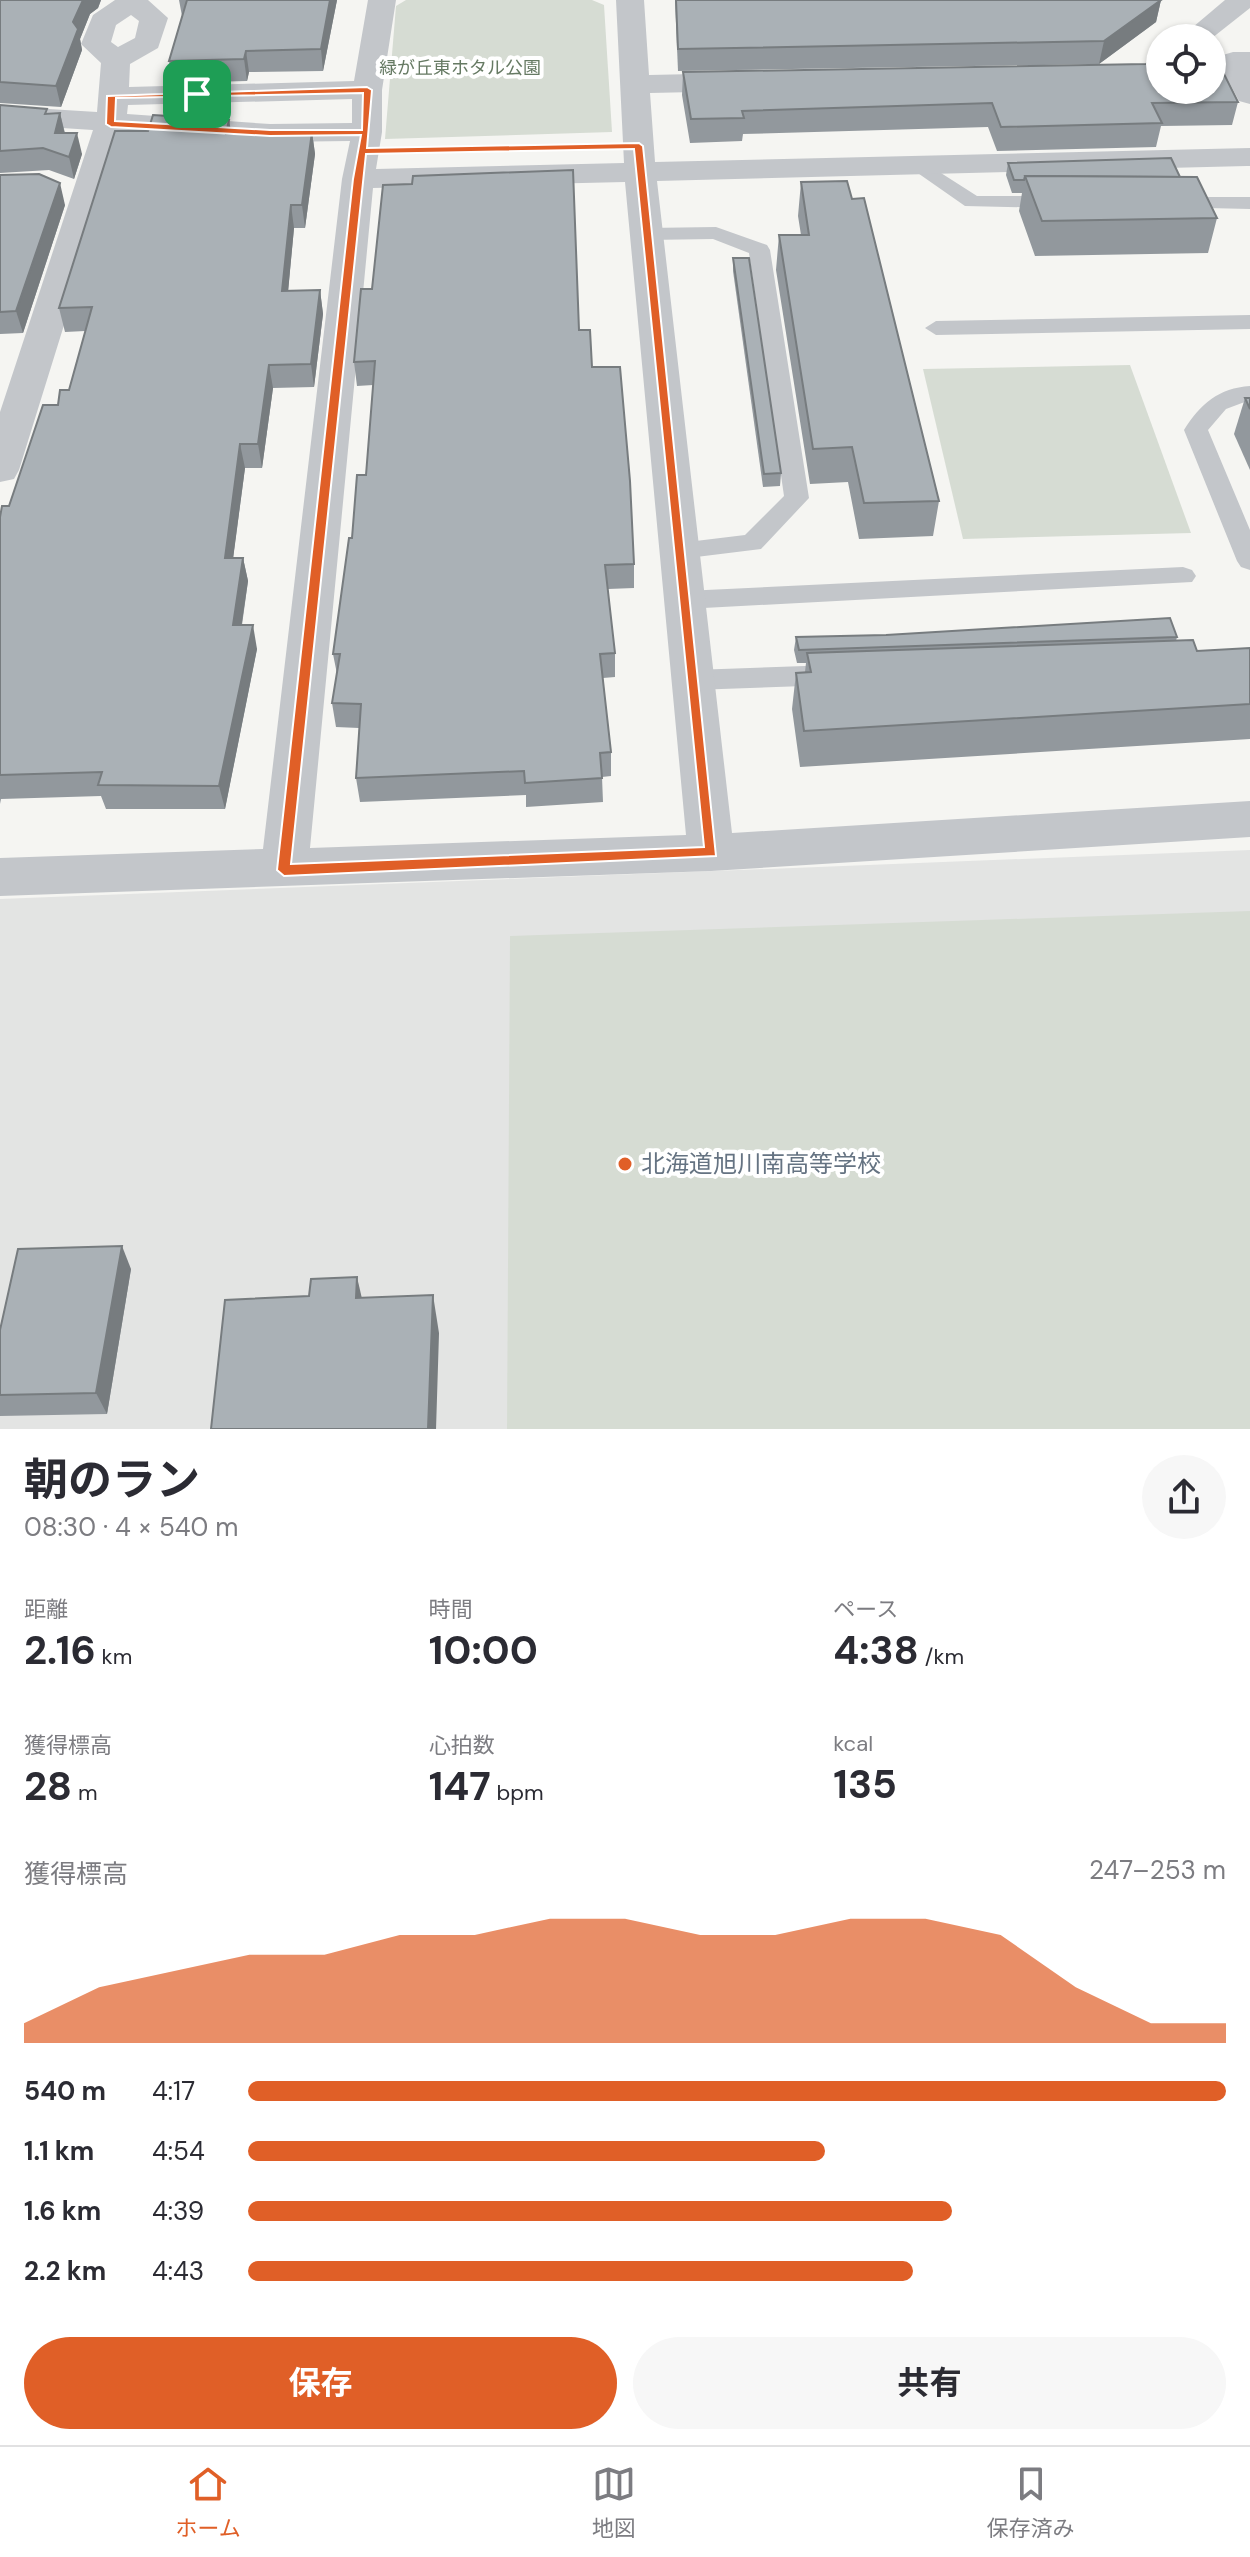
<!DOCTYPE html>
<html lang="ja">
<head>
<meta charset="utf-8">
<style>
	:root { --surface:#fff; --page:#f7f7f7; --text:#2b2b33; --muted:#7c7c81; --line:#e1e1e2; --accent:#e05f27 }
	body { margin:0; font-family:"DM Sans","Noto Sans JP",sans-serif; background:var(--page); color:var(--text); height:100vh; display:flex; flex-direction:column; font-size:30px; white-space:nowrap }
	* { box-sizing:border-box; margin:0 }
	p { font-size:26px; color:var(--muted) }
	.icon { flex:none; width:44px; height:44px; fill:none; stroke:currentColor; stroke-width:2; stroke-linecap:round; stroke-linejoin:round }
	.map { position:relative; height:1429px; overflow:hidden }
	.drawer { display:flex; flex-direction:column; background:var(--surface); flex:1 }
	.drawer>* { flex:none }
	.tools { position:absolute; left:1146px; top:24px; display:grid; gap:16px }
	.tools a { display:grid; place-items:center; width:80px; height:80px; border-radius:50%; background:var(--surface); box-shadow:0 2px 6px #0004; font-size:40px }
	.pin { position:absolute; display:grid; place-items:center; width:68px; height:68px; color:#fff; margin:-34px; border-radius:16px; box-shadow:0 4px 12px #0006 }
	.round { display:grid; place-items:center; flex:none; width:84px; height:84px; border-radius:42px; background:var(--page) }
	.head { display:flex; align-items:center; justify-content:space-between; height:136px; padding:0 24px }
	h1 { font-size:44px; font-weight:700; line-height:60px }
	.metrics { display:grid; grid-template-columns:repeat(3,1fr); gap:12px; height:136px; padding:8px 24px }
	.metrics div { display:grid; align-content:center }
	.metrics b { font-size:40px; font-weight:700 }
	.metrics small { font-size:22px; font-weight:400 }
	.metrics p { font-size:22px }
	.chart { height:224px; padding:16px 24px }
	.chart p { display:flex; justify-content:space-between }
	.chart svg { width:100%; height:144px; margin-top:8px; fill:var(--accent); opacity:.7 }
	.primary-button { display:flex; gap:16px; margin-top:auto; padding:16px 24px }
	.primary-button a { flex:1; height:92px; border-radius:48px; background:var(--accent); color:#fff; font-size:32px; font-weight:700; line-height:92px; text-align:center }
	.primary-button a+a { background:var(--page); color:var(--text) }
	ul { padding:0 24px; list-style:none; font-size:26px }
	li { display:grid; grid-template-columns:128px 96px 1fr; align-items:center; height:60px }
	li i { height:20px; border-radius:10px; background:var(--accent) }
	.tabs { display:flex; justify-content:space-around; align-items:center; height:112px; border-top:2px solid var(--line); background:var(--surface); font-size:22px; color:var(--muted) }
	.tabs a { display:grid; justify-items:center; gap:4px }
	.tabs .on { color:var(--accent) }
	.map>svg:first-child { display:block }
</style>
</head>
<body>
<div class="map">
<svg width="1250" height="1429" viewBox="0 0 1250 1429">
	<rect width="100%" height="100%" fill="#f5f5f2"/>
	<polygon fill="#e3e4e3" points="1250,850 1250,1429 0,1429 0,899"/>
	<g fill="#d6dcd3">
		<polygon points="406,0 592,0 604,5 612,132 385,139 396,6"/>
		<polygon points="1130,365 1191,533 963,539 923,369"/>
		<polygon points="1250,911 1250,1429 507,1429 510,936"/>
	</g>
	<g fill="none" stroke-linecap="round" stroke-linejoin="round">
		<g fill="#c3c6ca" fill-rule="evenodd">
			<polygon points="919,159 977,196 1057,196 1067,202 1057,208 965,206 912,169 909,165"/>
			<polygon points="1171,197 1250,197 1250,209 1164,207 1161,203 1164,199"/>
			<polygon points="716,227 767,245 770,250 809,498 761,549 680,559 671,556 667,550 671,544 745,535 784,496 749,253 713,239 647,240 636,234 647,228"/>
			<polygon points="1250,315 1250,329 936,335 925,328 936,321"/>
			<path d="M1250,386V400L1226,409L1208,430L1250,530V570L1241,567L1237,561L1184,430C1200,404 1219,388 1250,386Z"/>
			<polygon points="1183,567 1192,570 1196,576 1192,582 685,609 676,606 672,600 676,594 685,591"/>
			<polygon points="833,665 843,668 847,675 843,682 833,685 693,690 683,687 679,680 683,673 693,670"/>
		</g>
		<g fill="#c3c6ca" fill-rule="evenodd">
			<path d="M115,0H148L168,18L158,48L130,64L129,87L354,81L368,0H396L382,90V132L376,169L624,163L616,0H644L649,75L741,73L752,76L756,82L752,88L741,91L650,93L655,162L1250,148V166H1247L657,181L732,833L1250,801V837L711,871L0,896V858L263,849L342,179L350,141L270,142L124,132L19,470L14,479L0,482V412L93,130L0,124V106L97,112L101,63L81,44L93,15ZM131,15L139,21L135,38L118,47L111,42L116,25ZM352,99V123L270,124L127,114L128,105ZM625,182L686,835L310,848L373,188Z"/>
			<polygon points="1225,0 1250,0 1250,8 1212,38 1180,38"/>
			<polygon points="1233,52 1250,52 1250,104 1239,101 1218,61 1223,55"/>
		</g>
	</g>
	<g fill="#92989d">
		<polygon points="0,0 101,0 98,8 90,14 80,39 82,50 61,107 0,103"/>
		<polygon points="179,0 337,0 323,71 249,72 247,81 173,83 169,61 182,16"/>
		<polygon points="675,0 1161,0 1156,22 1099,64 678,71"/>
		<polygon points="683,72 1238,102 1232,125 1161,126 1156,147 997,151 988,127 743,134 742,141 690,143 682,95"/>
		<polygon points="0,105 48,114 60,113 65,133 82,154 74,179 49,170 0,173"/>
		<polygon points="312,132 315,154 305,228 294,228 288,291 320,290 323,314 314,387 273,388 262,468 245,468 233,558 243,558 248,581 242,625 257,649 225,809 106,809 101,796 1,799 0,804 0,517 9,506 58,405 69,390 85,331 65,332 59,308 231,134"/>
		<polygon points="1008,163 1180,177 1217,218 1208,253 1035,256 1019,211 1022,193 1012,193 1006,175"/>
		<polygon points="0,175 65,205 23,333 0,334"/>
		<polygon points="801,182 852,199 939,501 933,536 859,539 848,482 810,484 776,270 779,235 801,235 798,216"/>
		<polygon points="733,258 781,473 780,486 763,487 733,271"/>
		<polygon points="579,330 592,367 634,564 634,588 608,589 615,653 615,677 603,678 611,752 611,776 602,777 603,802 526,807 526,795 360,802 356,778 359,728 336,727 332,703 337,674 333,654 352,538 366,475 373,385 357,386 354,362"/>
		<polygon points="1245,398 1250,398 1250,470 1234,434"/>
		<polygon points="796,637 1177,637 1176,641 1197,651 1250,648 1250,739 800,767 792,709 796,673 805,672 806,663 797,663 794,650"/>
		<polygon points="131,1269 107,1414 0,1416 0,1330"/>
	</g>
	<g fill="#777c7f">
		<polygon points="83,0 101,0 98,8 90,14 80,39 82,50 61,107 56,86 73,22"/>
		<polygon points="330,0 337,0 323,71 321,49"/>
		<polygon points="1161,0 1156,22 1099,64 1104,41"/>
		<polygon points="246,51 249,72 247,81 244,59"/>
		<polygon points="60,113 65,135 55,133"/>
		<polygon points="229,120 233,142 226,134"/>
		<polygon points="312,132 315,154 305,228 302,205"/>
		<polygon points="77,133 82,154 74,179 69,157"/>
		<polygon points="60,183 65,205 23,333 16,311"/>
		<polygon points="291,205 294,228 286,314 282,291"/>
		<polygon points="320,290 323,314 314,387 311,364"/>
		<polygon points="269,365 273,388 262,468 258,444"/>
		<polygon points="240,444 245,468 230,582 225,558"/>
		<polygon points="243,558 248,581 238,649 233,625"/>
		<polygon points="253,625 257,649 225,809 219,786"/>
		<polygon points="122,1246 131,1269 107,1414 96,1393"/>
		<polygon points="357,1277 366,1316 356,1298"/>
		<polygon points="433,1295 439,1333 436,1429 428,1429"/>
	</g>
	<g fill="#aab1b6" stroke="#777c7f" stroke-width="2">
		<polygon points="0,0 83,0 73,22 78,29 56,86 0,82"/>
		<polygon points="187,0 330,0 321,49 246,51 244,59 169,61"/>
		<polygon points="676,0 1161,0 1104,41 678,49"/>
		<polygon points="1212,50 1238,102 1152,103 1162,123 1001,127 992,103 742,111 744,118 691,119 683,72 1146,64 1160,58 1160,90 1212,90"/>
		<polygon points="0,105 47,109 45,114 60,113 55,133 77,133 69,157 43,148 0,151"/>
		<polygon points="153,115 229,120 226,134 312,132 302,205 291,205 282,291 320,290 311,364 269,365 258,444 240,444 225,558 243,558 233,625 253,625 219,786 98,785 102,772 0,775 0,517 2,506 9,506 43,405 58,405 60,390 69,390 92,307 59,308 115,131 148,131"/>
		<polygon points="1171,158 1180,177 1025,176 1024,180 1014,180 1008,163"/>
		<polygon points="573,170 579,330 590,330 592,367 620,367 630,481 634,564 605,565 615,653 600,654 611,752 600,753 602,778 525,783 524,771 356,778 361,704 332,703 340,654 333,654 349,538 352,538 357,475 366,475 375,361 354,362 361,289 372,289 383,185 412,184 413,176"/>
		<polygon points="39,174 60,183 16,311 0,312 0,175"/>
		<polygon points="1025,176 1197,177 1217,218 1042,221"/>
		<polygon points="847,181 852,199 864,198 939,501 864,503 852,447 813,449 779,235 809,235 801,182"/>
		<polygon points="733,258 749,258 781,473 764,474"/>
		<polygon points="1245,398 1250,398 1250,409"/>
		<polygon points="1170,618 1177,637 799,650 796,637 886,635"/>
		<polygon points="1193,640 1197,651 1250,648 1250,704 804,731 796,673 811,672 807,653"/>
		<polygon points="122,1246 96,1393 0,1395 0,1330 18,1249"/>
		<polygon points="357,1277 356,1298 433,1295 428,1429 211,1429 225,1300 309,1296 311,1279"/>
	</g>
	<path fill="#e05f27" stroke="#fff" stroke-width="2" fill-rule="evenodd" d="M367,87L372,90L367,148L639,143L643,146L716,856L284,876L277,870L353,179L361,135L270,136L111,127L106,124L107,96ZM363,93L362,130H270L115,121L116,98ZM634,149L704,847L291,864L366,154Z"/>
	<circle fill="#e05f27" stroke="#fff" stroke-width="3" cx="625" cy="1164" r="8"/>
	<g text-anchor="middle" stroke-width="8" stroke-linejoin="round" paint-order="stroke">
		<g font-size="18" fill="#667a63" stroke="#fff">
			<text x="460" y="74">緑が丘東ホタル公園</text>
		</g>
		<g font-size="24" fill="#657382" stroke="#fff" text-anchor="start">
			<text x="641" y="1172">北海道旭川南高等学校</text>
		</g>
	</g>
</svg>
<div class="tools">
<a><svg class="icon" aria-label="locate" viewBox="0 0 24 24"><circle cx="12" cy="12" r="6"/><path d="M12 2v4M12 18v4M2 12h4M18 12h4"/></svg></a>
</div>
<div class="pin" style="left:197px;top:94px;background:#1e9e55"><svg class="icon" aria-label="arrive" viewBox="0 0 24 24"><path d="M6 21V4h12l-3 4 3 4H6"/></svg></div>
</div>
<section class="drawer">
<div class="head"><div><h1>朝のラン</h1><p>08:30 · 4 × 540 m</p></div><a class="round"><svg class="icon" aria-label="share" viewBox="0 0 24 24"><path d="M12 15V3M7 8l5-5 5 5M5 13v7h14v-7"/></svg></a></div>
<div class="metrics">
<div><p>距離</p><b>2.16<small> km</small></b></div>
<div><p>時間</p><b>10:00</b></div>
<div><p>ペース</p><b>4:38<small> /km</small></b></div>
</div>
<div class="metrics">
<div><p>獲得標高</p><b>28<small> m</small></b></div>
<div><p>心拍数</p><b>147<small> bpm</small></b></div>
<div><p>kcal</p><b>135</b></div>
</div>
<div class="chart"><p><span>獲得標高</span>247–253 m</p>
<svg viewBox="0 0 160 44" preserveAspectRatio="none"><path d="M0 44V38L10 27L20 22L30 17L40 17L50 11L60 11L70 6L80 6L90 11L100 11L110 6L120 6L130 11L140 27L150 38L160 38V44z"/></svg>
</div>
<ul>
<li><b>540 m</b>4:17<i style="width:100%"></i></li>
<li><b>1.1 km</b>4:54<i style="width:59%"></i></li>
<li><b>1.6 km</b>4:39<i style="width:72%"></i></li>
<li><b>2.2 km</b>4:43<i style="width:68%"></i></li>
</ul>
<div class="primary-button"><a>保存</a><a>共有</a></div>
</section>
<nav class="tabs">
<a class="on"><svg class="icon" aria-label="home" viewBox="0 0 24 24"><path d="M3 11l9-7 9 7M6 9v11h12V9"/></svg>ホーム</a>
<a><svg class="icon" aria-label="map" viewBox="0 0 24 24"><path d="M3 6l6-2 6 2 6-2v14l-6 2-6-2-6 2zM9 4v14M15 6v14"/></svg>地図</a>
<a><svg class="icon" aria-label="saved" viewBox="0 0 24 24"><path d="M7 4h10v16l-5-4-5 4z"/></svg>保存済み</a>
</nav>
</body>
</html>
